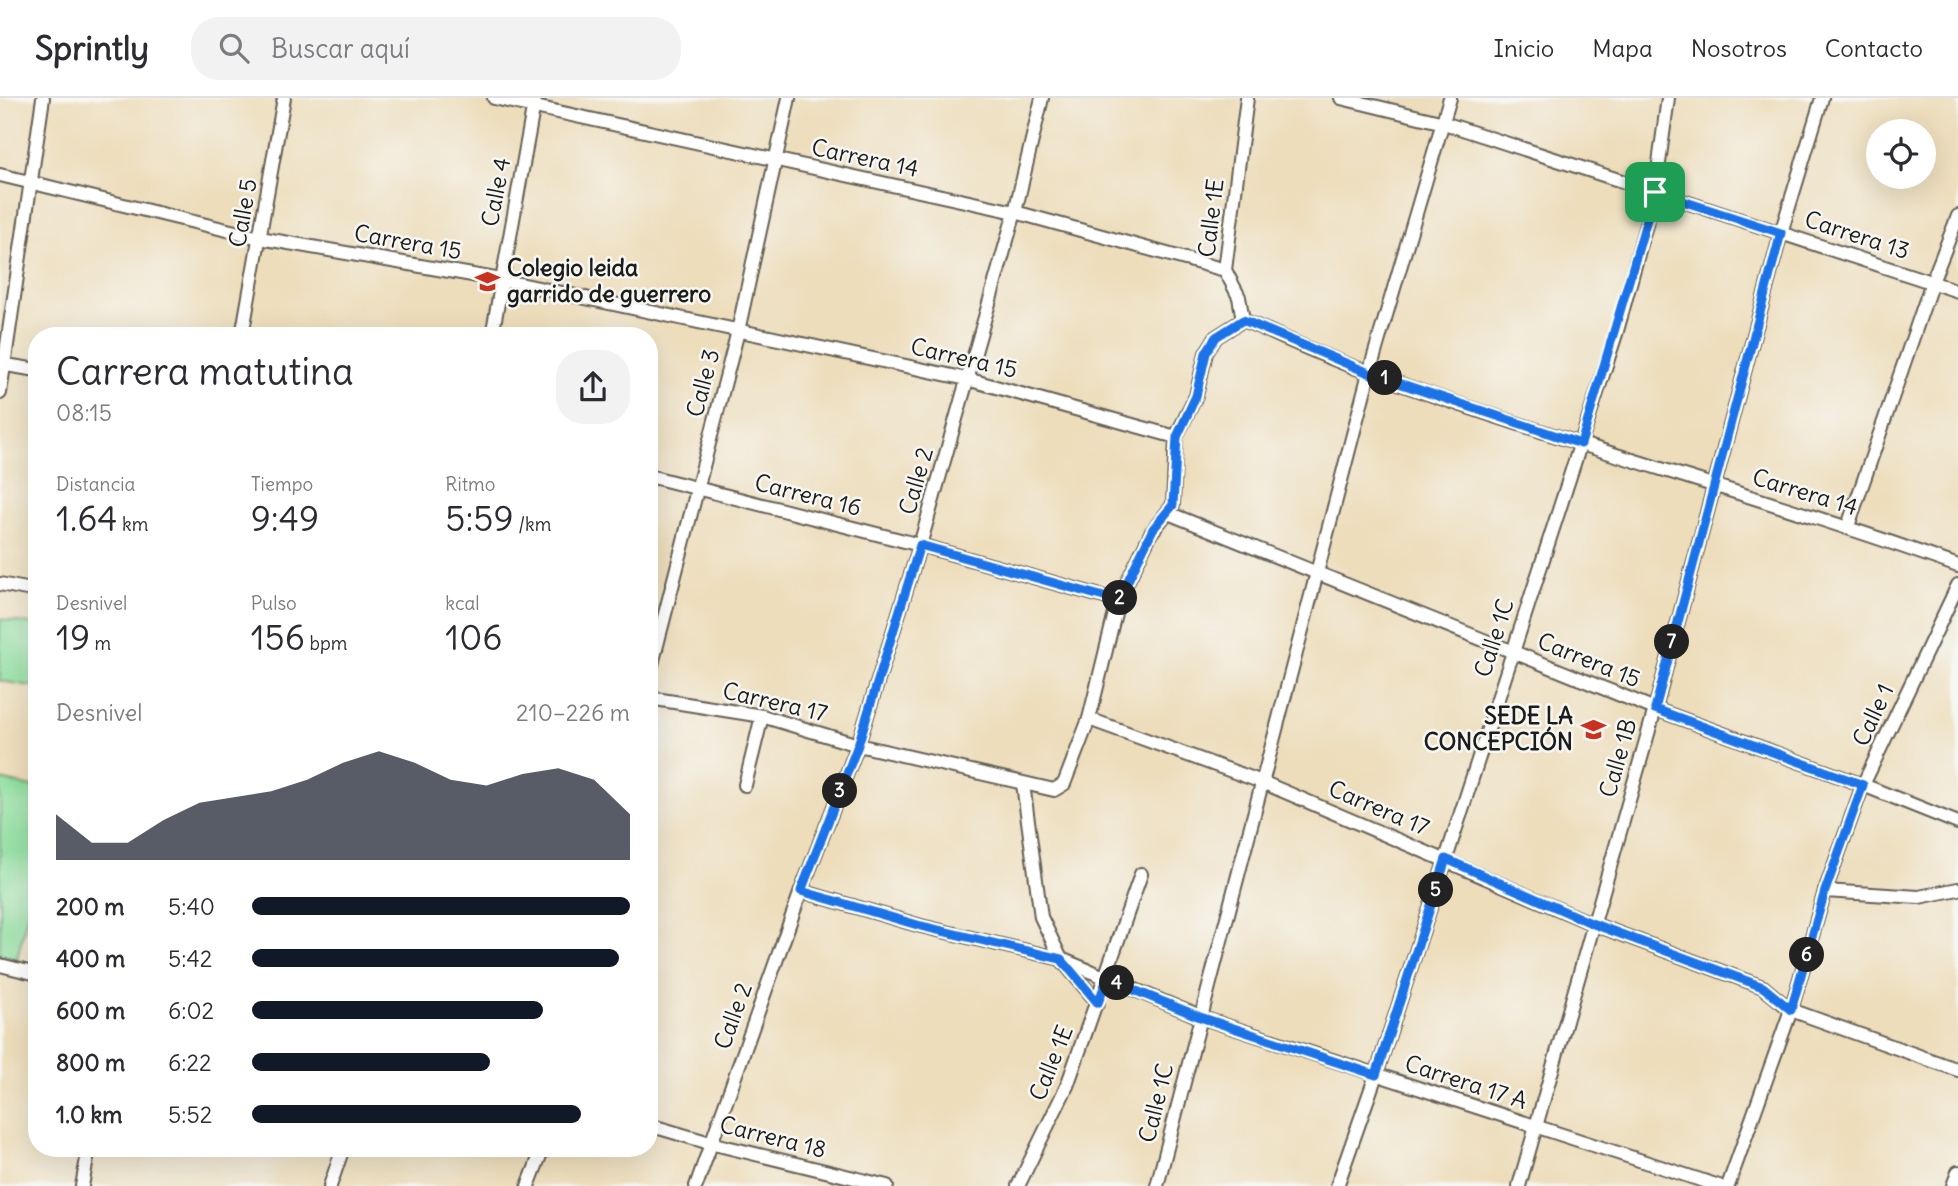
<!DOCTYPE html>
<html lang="es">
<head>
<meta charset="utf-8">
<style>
	:root { --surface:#fff; --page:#f2f2f3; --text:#2b2b33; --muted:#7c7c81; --line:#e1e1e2; --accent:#111827 }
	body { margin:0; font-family:Delius,sans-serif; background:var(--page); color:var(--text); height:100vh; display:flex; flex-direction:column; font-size:26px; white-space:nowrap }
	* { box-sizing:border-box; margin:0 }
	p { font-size:23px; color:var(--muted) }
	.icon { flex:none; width:38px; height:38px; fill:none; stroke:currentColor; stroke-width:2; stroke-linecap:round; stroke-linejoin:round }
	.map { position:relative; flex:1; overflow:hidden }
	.drawer { position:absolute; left:28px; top:229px; width:630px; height:830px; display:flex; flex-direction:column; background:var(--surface); border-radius:28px; box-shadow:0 7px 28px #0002 }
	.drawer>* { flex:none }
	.buttons { position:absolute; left:1866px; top:21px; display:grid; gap:14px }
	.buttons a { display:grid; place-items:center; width:70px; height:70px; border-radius:50%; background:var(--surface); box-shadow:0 7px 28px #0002; font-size:35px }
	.pin { position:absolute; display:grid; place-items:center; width:60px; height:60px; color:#fff; margin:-30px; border-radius:14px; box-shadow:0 4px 10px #0006 }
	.km { position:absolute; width:35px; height:35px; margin:-18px; border-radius:50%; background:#222; color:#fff; font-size:19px; line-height:35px; text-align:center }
	.round { display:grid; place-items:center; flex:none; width:74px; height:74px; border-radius:28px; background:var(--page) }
	.head { display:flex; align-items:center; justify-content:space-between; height:119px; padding:0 28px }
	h1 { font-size:38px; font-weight:600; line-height:52px }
	.stats { display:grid; grid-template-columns:repeat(3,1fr); gap:10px; height:119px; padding:7px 28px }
	.stats div { display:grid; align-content:center }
	.stats b { font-size:35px; font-weight:600 }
	.stats small { font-size:19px; font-weight:400 }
	.stats p { font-size:19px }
	.chart { height:196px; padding:14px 28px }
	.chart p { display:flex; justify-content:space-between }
	.chart svg { width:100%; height:126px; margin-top:7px; fill:var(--accent); opacity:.7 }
	ul { padding:0 28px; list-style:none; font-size:23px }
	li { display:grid; grid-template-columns:112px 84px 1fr; align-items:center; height:52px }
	li i { height:18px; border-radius:9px; background:var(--accent) }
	header { display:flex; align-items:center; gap:42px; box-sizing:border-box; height:98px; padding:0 35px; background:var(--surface); border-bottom:2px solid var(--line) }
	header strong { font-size:33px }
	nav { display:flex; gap:38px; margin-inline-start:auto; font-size:24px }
	.search { width:490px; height:63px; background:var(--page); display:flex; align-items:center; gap:18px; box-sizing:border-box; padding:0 24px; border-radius:28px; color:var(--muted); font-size:26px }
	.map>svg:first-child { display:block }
</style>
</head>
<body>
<header>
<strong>Sprintly</strong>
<div class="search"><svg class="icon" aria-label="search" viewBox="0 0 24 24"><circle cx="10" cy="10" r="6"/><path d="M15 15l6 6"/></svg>Buscar aquí</div>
<nav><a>Inicio</a><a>Mapa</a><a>Nosotros</a><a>Contacto</a></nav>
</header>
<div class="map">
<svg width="1958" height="1088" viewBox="0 0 1958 1088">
	<rect width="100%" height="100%" fill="#f6f6f2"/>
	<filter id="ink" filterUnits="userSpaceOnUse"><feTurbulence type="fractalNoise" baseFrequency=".0143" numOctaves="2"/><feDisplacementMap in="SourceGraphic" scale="14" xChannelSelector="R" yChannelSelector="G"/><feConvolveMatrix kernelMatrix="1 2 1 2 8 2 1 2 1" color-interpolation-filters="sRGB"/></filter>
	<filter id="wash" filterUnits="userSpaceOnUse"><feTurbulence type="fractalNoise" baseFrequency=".00686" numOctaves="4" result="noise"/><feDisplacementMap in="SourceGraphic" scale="28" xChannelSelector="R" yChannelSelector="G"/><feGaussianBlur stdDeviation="1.57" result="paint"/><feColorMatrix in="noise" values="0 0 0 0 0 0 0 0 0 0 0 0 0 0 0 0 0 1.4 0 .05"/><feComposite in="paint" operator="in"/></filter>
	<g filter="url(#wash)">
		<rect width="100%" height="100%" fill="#edddbb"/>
		<g fill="#8dde9e" stroke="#547d5d" stroke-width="2">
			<polygon points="0,521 37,527 37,589 0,583"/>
			<polygon points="0,682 37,690 37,774 17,861 0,857"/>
		</g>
	</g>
	<g filter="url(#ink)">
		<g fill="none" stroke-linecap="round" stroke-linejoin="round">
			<defs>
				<g id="minor">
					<polyline points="494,0 1015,114 1225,172"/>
					<polyline points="1341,0 1444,25 1958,193"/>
					<polyline points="0,77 260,140 501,182 967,281 1176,339"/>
					<path d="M1243,222C1285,240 1327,260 1370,275C1564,346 1764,398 1958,468"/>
					<polyline points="1243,222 1239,199 1225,172 1247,0"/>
					<polyline points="242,238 284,0"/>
					<polyline points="492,238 535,0"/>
					<polyline points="0,266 37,272"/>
					<polyline points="0,295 43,0"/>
					<polyline points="649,378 920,447 1118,503"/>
					<polyline points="1168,415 1655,611 1863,687 1958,725"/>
					<polyline points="1848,428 1932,184 1958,118"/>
					<polyline points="0,486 37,493"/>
					<polyline points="649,578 738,233 789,0"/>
					<polyline points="649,600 762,618 858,647 1054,692 1064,686 1089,621 1118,503 1151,435 1173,407 1176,339 1196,298 1206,255 1216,239 1243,222"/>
					<polyline points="1089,621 1262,684 1591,825 1763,889 1791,912 1958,972"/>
					<polyline points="1023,686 1041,819 1061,861 1098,905"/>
					<polyline points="745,687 762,618"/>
					<polyline points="801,793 921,828 1061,861 1200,919 1719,1088"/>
					<polyline points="1825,793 1919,799 1958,791"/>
					<polyline points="0,867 37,876"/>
					<polyline points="649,1027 710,1045 887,1088"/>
					<polyline points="82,1088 89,1050"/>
					<polyline points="330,1088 343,1050"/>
					<polyline points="528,1088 543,1050"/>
					<polyline points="696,1088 801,793 858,647 920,447 1015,114 1042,0"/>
					<polyline points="1018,1088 1067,988 1141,776"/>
					<polyline points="1157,1088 1369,275 1450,0"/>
					<polyline points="1337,1088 1376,977 1617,233 1655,94 1668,0"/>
					<polyline points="1519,1088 1655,611 1781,135 1822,0"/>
					<polyline points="1728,1088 1791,912 1825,793 1863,687 1958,487"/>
					<polyline points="1953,1088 1958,1074"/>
				</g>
			</defs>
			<use href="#minor" stroke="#656054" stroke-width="16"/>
			<use href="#minor" stroke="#fff" stroke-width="12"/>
		</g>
	</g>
	<g fill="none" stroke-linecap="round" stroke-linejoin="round" filter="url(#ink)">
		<defs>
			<polygon id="route" points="1655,94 1781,135 1655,611 1863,687 1825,793 1791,912 1763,889 1591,825 1446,761 1376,977 1200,919 1107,881 1098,905 1061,861 921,828 801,793 858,647 920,447 1118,503 1153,431 1173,407 1177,339 1196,298 1206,255 1216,239 1243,222 1369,275 1581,346"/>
		</defs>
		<use href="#route" stroke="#fff" stroke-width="14"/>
		<use href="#route" stroke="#1a73e8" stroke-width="9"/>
	</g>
	<defs>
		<symbol id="school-bare" viewBox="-9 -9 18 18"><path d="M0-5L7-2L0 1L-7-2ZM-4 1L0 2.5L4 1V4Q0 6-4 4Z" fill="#c8321e" stroke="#f6f6f2" stroke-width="2.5" paint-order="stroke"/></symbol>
	</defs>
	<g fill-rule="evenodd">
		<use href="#school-bare" x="470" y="166" width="35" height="35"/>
		<use href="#school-bare" x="1576" y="614" width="35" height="35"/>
	</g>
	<g text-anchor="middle" stroke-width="5" stroke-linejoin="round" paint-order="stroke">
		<g font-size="23" fill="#1c1c1c" stroke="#f6f6f2">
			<text transform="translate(865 60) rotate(12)" y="8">Carrera 14</text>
			<text transform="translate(496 94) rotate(-79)" y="8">Calle 4</text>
			<text transform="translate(243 115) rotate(-80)" y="8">Calle 5</text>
			<text transform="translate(1211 120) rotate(-83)" y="8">Calle 1E</text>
			<text transform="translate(1857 137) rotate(18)" y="8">Carrera 13</text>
			<text transform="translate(408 144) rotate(10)" y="8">Carrera 15</text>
			<text transform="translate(964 260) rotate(13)" y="8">Carrera 15</text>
			<text transform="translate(703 285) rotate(-75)" y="8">Calle 3</text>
			<text transform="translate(916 383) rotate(-74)" y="8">Calle 2</text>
			<text transform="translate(1805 394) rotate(17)" y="8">Carrera 14</text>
			<text transform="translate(808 397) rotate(14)" y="8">Carrera 16</text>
			<text transform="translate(1494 540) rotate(-72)" y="8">Calle 1C</text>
			<text transform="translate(1589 562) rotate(22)" y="8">Carrera 15</text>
			<text transform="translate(775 604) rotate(13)" y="8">Carrera 17</text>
			<text transform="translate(1873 617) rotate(-65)" y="8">Calle 1</text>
			<text transform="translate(1618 660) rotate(-74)" y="8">Calle 1B</text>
			<text transform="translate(1379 710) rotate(23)" y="8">Carrera 17</text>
			<text transform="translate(733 918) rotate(-70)" y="8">Calle 2</text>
			<text transform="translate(1051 965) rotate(-68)" y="8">Calle 1E</text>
			<text transform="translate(1466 984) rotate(18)" y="8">Carrera 17 A</text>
			<text transform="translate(1156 1005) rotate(-76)" y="8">Calle 1C</text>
			<text transform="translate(773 1039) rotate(14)" y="8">Carrera 18</text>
		</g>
		<g font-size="23" font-weight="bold" fill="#1c1c1c" stroke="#f6f6f2" text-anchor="start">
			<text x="507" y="178">Colegio leida<tspan x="507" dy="26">garrido de guerrero</tspan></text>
			<text x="1573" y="626" text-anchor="end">SEDE LA<tspan x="1573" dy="26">CONCEPCIÓN</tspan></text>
		</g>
	</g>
</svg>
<div class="buttons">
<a><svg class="icon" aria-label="locate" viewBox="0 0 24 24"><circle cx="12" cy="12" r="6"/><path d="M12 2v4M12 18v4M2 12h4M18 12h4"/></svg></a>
</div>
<div class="pin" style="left:1655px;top:94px;background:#1e9e55"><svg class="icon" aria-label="arrive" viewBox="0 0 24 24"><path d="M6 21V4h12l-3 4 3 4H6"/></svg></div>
<b class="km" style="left:1385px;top:280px">1</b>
<b class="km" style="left:1120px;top:500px">2</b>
<b class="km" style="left:840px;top:693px">3</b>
<b class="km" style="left:1117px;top:885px">4</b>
<b class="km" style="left:1436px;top:792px">5</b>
<b class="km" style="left:1807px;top:857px">6</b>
<b class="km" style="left:1672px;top:544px">7</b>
<section class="drawer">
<div class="head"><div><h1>Carrera matutina</h1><p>08:15</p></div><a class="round"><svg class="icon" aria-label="share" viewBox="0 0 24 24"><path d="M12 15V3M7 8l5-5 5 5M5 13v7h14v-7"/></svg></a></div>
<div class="stats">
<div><p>Distancia</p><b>1.64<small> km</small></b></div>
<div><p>Tiempo</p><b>9:49</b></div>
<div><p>Ritmo</p><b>5:59<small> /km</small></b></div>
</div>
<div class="stats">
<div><p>Desnivel</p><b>19<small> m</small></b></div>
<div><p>Pulso</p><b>156<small> bpm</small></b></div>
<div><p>kcal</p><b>106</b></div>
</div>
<div class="chart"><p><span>Desnivel</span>210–226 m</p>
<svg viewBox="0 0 160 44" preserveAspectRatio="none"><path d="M0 44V28L10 38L20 38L30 30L40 24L50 22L60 20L70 16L80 10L90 6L100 10L110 16L120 18L130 14L140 12L150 16L160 28V44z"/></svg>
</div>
<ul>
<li><b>200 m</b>5:40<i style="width:100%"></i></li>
<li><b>400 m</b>5:42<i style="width:97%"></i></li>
<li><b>600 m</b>6:02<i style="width:77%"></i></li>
<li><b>800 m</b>6:22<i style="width:63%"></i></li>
<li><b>1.0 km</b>5:52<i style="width:87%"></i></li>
</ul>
</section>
</div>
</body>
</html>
